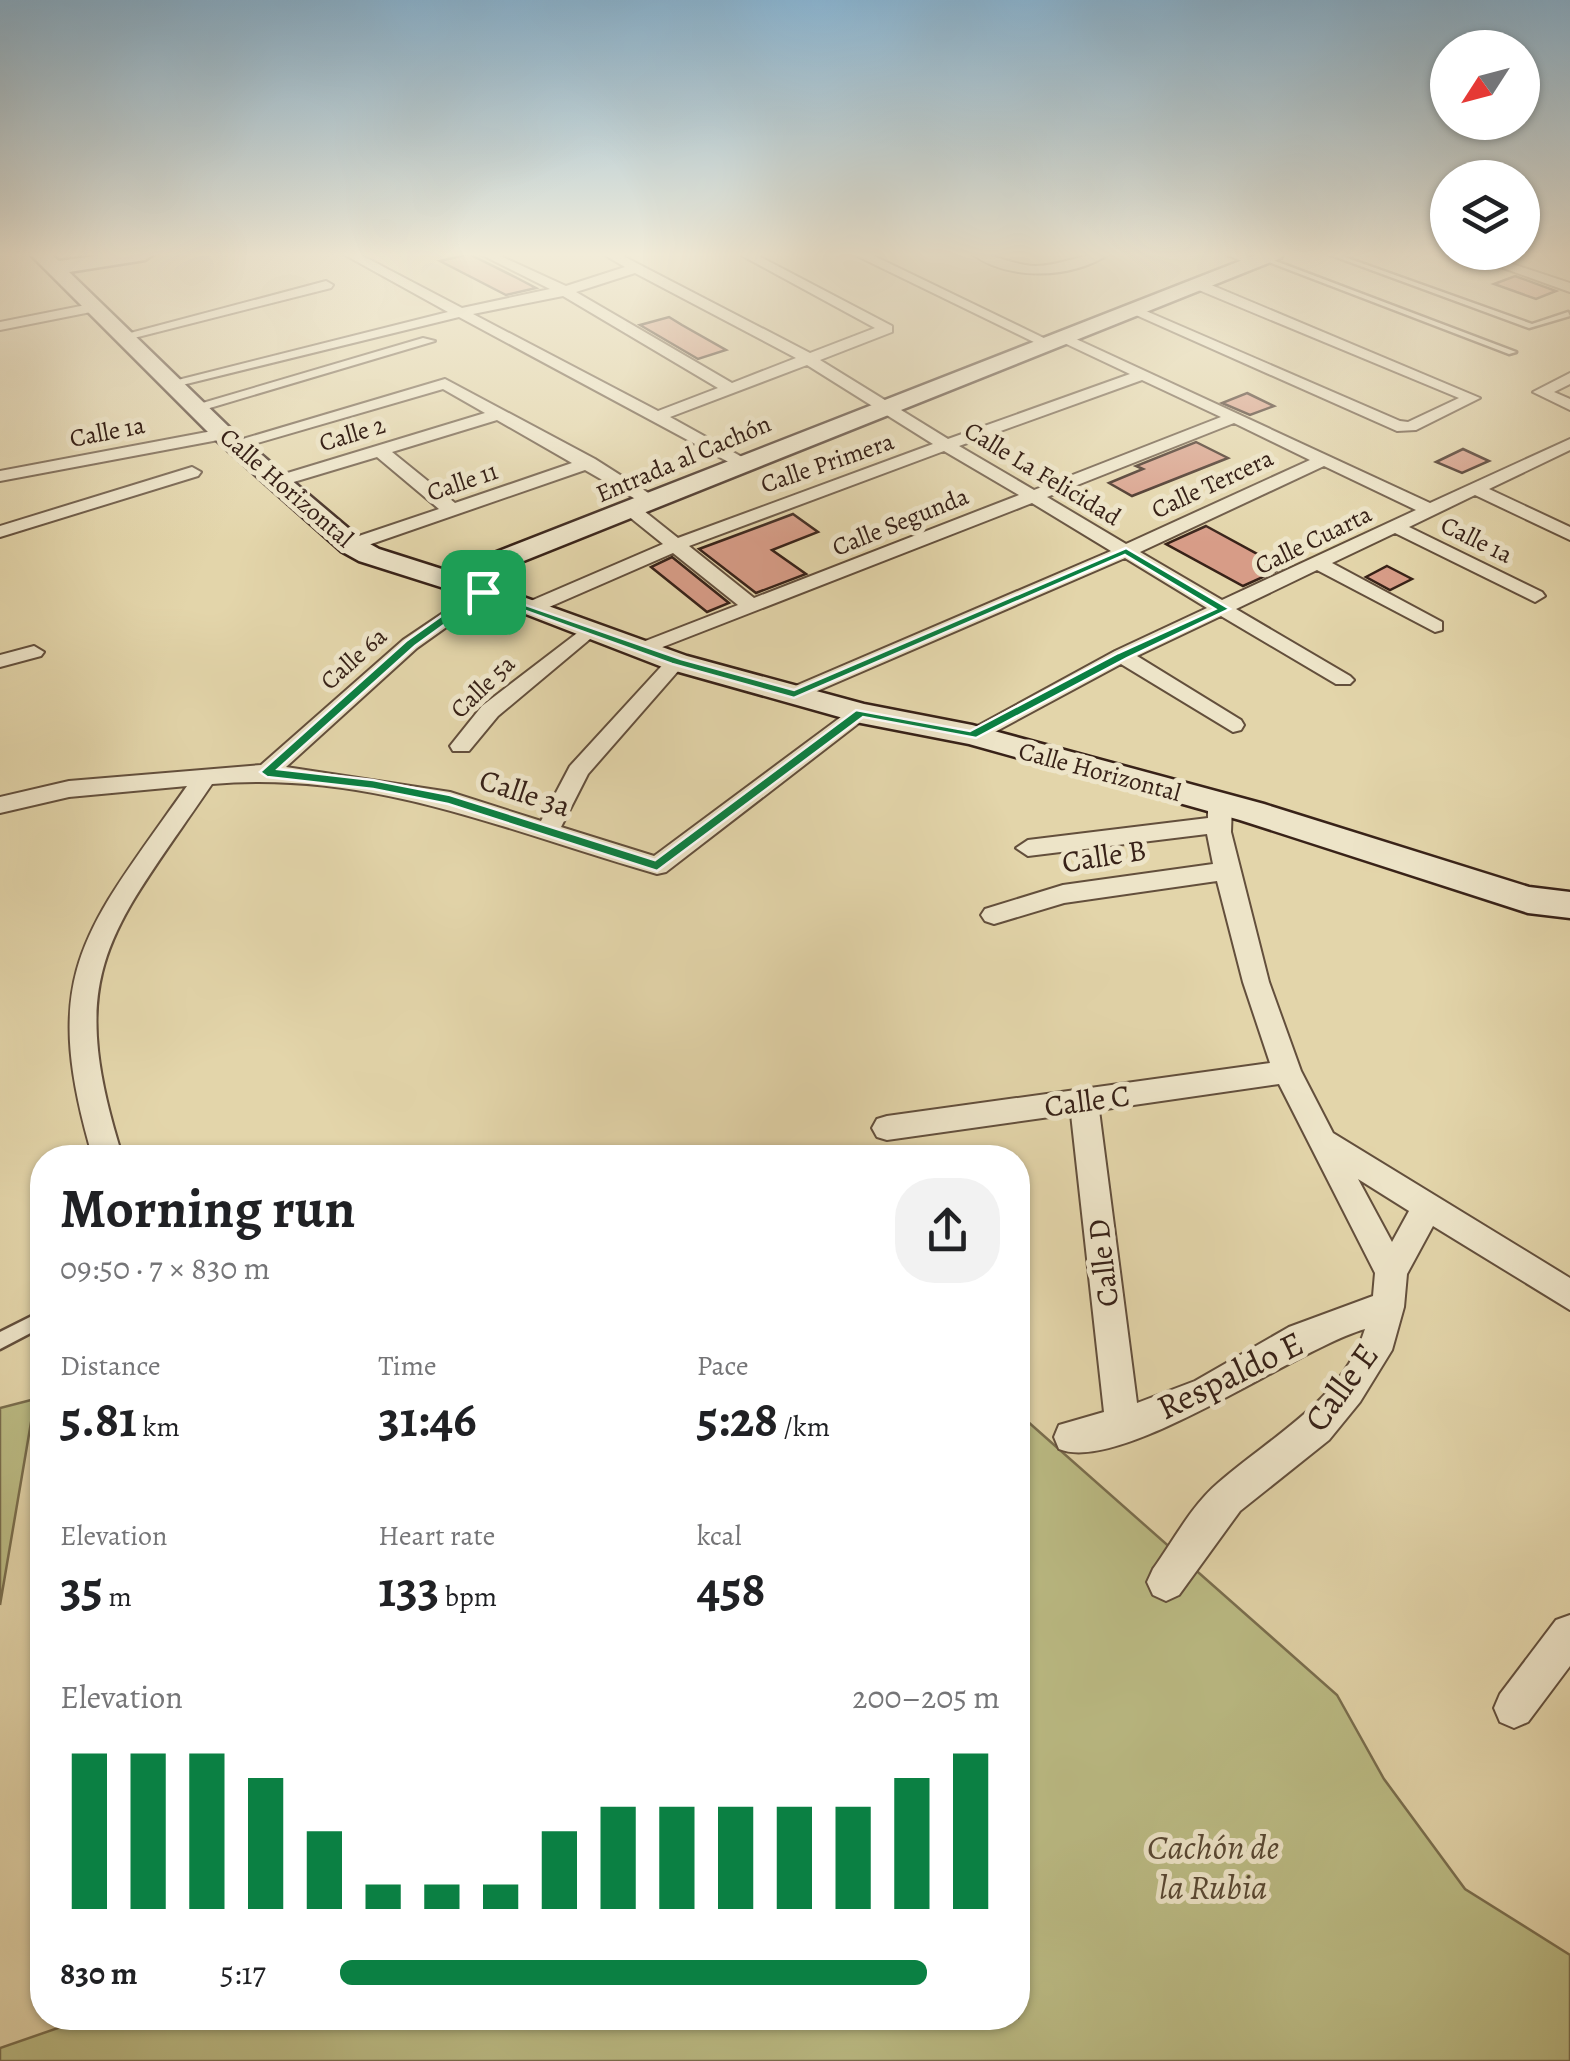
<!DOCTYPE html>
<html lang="en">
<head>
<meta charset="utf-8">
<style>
	:root { --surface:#fff; --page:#f2f2f2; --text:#202124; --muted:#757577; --accent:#0b8043 }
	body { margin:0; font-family:Alegreya,serif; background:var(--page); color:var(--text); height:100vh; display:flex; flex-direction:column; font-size:38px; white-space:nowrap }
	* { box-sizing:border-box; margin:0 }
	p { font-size:32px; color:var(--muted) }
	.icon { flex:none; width:55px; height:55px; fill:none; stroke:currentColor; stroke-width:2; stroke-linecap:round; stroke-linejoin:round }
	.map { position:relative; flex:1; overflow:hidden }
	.drawer { position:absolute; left:30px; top:1145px; width:1000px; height:885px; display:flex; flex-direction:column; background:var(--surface); border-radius:40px; box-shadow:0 2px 8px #0004 }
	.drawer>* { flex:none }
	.needle { width:65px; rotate:234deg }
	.buttons { position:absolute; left:1430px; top:30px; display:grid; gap:20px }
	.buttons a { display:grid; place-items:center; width:110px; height:110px; border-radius:50%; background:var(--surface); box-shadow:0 2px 8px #0004; font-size:50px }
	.pin { position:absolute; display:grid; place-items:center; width:85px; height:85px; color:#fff; margin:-42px; border-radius:20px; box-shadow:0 5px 15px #0006 }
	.round { display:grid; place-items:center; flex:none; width:105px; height:105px; border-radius:40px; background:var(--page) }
	.summary { display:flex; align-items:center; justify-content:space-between; height:170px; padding:0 30px }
	h1 { font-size:55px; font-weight:700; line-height:75px }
	.stats { display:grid; grid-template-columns:repeat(3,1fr); gap:15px; height:170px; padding:10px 30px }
	.stats div { display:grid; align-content:center }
	.stats b { font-size:50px; font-weight:700 }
	.stats small { font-size:28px; font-weight:400 }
	.stats p { font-size:28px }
	.chart { height:280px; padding:20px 30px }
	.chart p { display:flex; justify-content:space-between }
	.chart svg { width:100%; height:180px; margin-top:10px; stroke:var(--accent); stroke-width:6 }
	ul { padding:0 30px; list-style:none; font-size:32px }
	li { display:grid; grid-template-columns:160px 120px 1fr; align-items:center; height:75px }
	li i { height:25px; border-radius:12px; background:var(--accent) }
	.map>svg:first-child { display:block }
</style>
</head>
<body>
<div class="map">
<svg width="1570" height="2061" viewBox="0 0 1570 2061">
	<rect width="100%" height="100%" fill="#e3d5aa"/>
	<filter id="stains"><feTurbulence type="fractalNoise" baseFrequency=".002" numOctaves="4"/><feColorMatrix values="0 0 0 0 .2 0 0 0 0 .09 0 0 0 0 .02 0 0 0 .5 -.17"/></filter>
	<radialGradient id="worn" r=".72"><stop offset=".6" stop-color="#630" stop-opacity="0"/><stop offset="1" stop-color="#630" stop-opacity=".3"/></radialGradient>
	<g fill="#bbbb84" stroke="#7a6e4e" stroke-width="2.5">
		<polygon points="35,1399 0,1605 0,1408"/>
		<polygon points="1018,1413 1337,1695 1384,1779 1465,1889 1570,1955 1570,2061 0,2061 0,2048 87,2018 1018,2018"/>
	</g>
	<g fill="#d79c87" stroke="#382218" stroke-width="2.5">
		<polygon points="469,254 517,278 536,288 506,295 440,261"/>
		<polygon points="1515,276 1556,291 1536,299 1494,284"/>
		<polygon points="669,317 682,325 726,350 698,359 640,325"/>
		<polygon points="1247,393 1274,406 1250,415 1222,403"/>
		<polygon points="1196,442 1228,458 1132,496 1109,483 1143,469 1136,466"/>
		<polygon points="1463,449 1489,461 1462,473 1436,462"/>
		<polygon points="793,514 818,532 772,550 806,574 756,593 699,549"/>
		<polygon points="1206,526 1283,568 1243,586 1166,544"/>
		<polygon points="672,557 729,603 707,612 651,567"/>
		<polygon points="1387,566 1412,579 1390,590 1366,577"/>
	</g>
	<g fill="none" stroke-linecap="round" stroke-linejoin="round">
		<defs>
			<g id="lane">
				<polygon points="1328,254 1336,254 1532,324 1568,312 1570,316 1529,328"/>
				<polygon points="1261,257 1265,257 1516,352 1509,354 1261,259"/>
				<polygon points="42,1311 42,1327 0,1349 0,1332"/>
			</g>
			<g id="street">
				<path d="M359,254L462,308L550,289L480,254H496L566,286L625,267L603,254H619L810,353L875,328L739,254H755L892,326V332L820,360L948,439L1130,374L1058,340V334L1063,333L1430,503L1570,439V450L1489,489L1570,527V540L1475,495L1409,527L1542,592L1545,596L1535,602L1395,533L1332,563L1442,622V630L1435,632L1317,570L1236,609L1350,676L1354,680L1350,684H1336L1221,616L1137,656L1241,720L1244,725L1241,730L1233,732L1121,664L980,740L972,742L961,735L1115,651L1207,608L1125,558L794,701L783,695L786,690L1111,551L1032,503L642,655L635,653V645L738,605L673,553L540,611H526V603L663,544L627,515V507H639L678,538L933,444L807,365L670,417L751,462L736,466L459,317L170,388V382L448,312L345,255ZM635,273L796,358L732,383L576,292ZM563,296L718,388L658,411L473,314ZM1142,380L1221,417L1034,490L959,446ZM1234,423L1310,460L1126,544L1047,497ZM944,451L1019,495L754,598L689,546ZM1324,466L1416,510L1222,600L1140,552Z"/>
				<polygon points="853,254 870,254 1052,342 1040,345"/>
				<path d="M972,254C995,253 1013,266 1036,266C1062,266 1084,252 1109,254C1071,279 1009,281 972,254Z"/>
				<polygon points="1225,254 1243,254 1260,262 1253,266"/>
				<polygon points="1464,254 1482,254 1570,283 1570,292"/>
				<polygon points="326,281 333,285 331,288 126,340 119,336"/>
				<polygon points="1194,282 1204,282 1480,398 1416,430 1397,431 1127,311 1139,308 1400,421 1408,422 1459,398 1194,288"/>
				<polygon points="96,303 101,304 101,310 0,330 0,322"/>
				<polygon points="423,338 435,341 203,410 189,407"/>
				<polygon points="1570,373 1570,384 1554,392 1570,399 1570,410 1533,392"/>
				<path d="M445,379L595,459L661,501L658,505H646L585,470L351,551L342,545L344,541L439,509L377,457L277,487L271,486V478L485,413L443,389L240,448L226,444ZM497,420L572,463L455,503L392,452Z"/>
				<polygon points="223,429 229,430 229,438 0,481 0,471"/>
				<polygon points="192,467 201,472 198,476 0,537 0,526"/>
				<path d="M483,586L493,592L490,596L417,648L286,767L450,792L541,821L570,766L669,658L676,656L686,662L588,774L561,827L654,856L853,708H869L872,713L666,872L657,874C506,831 373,770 212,784C110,934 63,970 123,1158H93C38,973 84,932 187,786L69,797L0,813V797L69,781L261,765L403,640Z"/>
				<polygon points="589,624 596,626 596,634 498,716 469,751 453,751 450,746 482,706"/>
				<polygon points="34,646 44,652 41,656 0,667 0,655"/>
				<path d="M1220,796L1232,804L1231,832L1269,982L1301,1071L1333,1133L1570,1278V1310L1433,1226L1407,1274L1404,1307L1392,1350L1360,1402L1329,1440L1240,1511L1179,1595L1166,1601L1153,1595L1147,1582L1153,1569C1173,1541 1192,1505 1218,1483C1270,1437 1343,1400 1365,1329C1297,1348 1121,1475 1059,1449L1054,1437L1059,1425L1104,1412L1071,1114L887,1140L877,1137L872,1128L877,1119L887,1116L1270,1063L1243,982L1217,881L1064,903L994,924L985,921L981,915L985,909L1063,885L1213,864L1207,834L1028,856L1016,848L1028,840L1208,818V804ZM1279,1084L1375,1273L1373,1296L1289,1327L1195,1381L1137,1403L1099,1110ZM1358,1179L1409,1211L1392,1242Z"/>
				<polygon points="1570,1615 1570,1666 1528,1722 1514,1728 1500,1722 1494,1708 1500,1694 1556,1620"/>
			</g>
			<polygon id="secondary" points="30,254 50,254 59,261 111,254 154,254 145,260 69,272 231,429 361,539 379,549 448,571 1258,254 1283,254 1281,258 476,580 687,656 864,704 972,725 1264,804 1529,887 1570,892 1570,918 1528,913 1240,820 969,744 861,723 665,668 523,613 359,561 341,551 215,439"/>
		</defs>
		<use href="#lane" stroke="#634f3c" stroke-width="5"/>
		<use href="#street" stroke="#634f3c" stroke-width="4"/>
		<use href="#secondary" stroke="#382218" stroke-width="5"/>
		<use href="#lane" fill="#ede4c8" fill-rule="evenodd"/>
		<use href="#street" fill="#ede4c8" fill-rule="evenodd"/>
		<use href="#secondary" fill="#ede4c8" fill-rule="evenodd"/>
	</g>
	<linearGradient id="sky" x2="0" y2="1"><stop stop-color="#89b5d3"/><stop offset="0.47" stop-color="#f2ecd9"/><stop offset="1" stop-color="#f2ecd9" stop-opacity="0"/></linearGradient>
	<rect width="1570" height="542" fill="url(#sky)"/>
	<path fill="#0b8043" stroke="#fff" stroke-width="2.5" fill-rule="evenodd" d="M1126,548L1230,609L1127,658L976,738L863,717L657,871L448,804L373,789L267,777L260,772L406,641L479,589L681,659L794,690ZM1125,555L1215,609L1118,653L970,731L856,710L655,860L450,795L373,780L278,769L415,646L484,596L672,664L794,698Z"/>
	<g text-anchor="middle" stroke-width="10" stroke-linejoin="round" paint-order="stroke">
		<g font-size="25" fill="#382218" stroke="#ede4c8">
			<text transform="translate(107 431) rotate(-11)" y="9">Calle 1a</text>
			<text transform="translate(352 433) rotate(-17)" y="9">Calle 2</text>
			<text transform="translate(683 458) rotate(-23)" y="9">Entrada al Cachón</text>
			<text transform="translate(827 462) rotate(-19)" y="9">Calle Primera</text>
			<text transform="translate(1043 473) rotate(31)" y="9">Calle La Felicidad</text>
			<text transform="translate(462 481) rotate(-19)" y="9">Calle 11</text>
			<text transform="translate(1212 483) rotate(-25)" y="9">Calle Tercera</text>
			<text transform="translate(287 487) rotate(41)" y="9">Calle Horizontal</text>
			<text transform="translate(900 521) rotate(-22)" y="9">Calle Segunda</text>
			<text transform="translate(1313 539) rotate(-26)" y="9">Calle Cuarta</text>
			<text transform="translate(1477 539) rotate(26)" y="9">Calle 1a</text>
			<text transform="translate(353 658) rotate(-42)" y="9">Calle 6a</text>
			<text transform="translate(482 686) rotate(-44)" y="9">Calle 5a</text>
			<text transform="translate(1100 771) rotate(15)" y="9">Calle Horizontal</text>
		</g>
		<g font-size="30" fill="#382218" stroke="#ede4c8">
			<text transform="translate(525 793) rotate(18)" y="10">Calle 3a</text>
			<text transform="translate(1104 856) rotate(-9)" y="10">Calle B</text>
			<text transform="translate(1087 1101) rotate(-8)" y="10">Calle C</text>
			<text transform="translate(1103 1263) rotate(-97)" y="10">Calle D</text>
		</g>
		<g font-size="35" fill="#382218" stroke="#ede4c8">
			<text transform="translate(1230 1375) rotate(-26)" y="12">Respaldo E</text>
			<text transform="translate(1341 1387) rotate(-54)" y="12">Calle E</text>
		</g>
		<g font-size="35" font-style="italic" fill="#594833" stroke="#ede4c8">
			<text x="1213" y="1859">Cachón de<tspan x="1213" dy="40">la Rubia</tspan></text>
		</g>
	</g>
	<rect width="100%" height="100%" filter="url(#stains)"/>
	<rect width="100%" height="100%" fill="url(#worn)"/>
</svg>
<div class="buttons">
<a><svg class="needle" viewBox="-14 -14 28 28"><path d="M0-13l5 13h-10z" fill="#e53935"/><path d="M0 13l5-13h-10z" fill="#757577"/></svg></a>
<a><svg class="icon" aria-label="layers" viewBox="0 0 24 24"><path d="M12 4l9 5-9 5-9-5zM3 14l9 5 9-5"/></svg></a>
</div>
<div class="pin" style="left:483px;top:592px;background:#1e9e55"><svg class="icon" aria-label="arrive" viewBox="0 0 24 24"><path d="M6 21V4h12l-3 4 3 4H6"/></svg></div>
<section class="drawer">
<div class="summary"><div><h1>Morning run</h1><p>09:50 · 7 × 830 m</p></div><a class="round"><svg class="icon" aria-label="share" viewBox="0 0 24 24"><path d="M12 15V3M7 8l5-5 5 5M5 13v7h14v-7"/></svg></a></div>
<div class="stats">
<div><p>Distance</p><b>5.81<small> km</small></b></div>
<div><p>Time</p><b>31:46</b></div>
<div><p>Pace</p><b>5:28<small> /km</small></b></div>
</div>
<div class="stats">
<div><p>Elevation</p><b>35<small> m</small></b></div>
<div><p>Heart rate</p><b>133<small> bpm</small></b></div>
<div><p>kcal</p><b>458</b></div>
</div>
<div class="chart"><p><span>Elevation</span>200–205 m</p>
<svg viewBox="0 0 160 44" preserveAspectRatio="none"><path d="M5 44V6M15 44V6M25 44V6M35 44V12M45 44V25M55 44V38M65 44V38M75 44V38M85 44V25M95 44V19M105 44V19M115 44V19M125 44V19M135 44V19M145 44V12M155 44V6"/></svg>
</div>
<ul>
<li><b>830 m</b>5:17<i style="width:89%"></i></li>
</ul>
</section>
</div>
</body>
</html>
